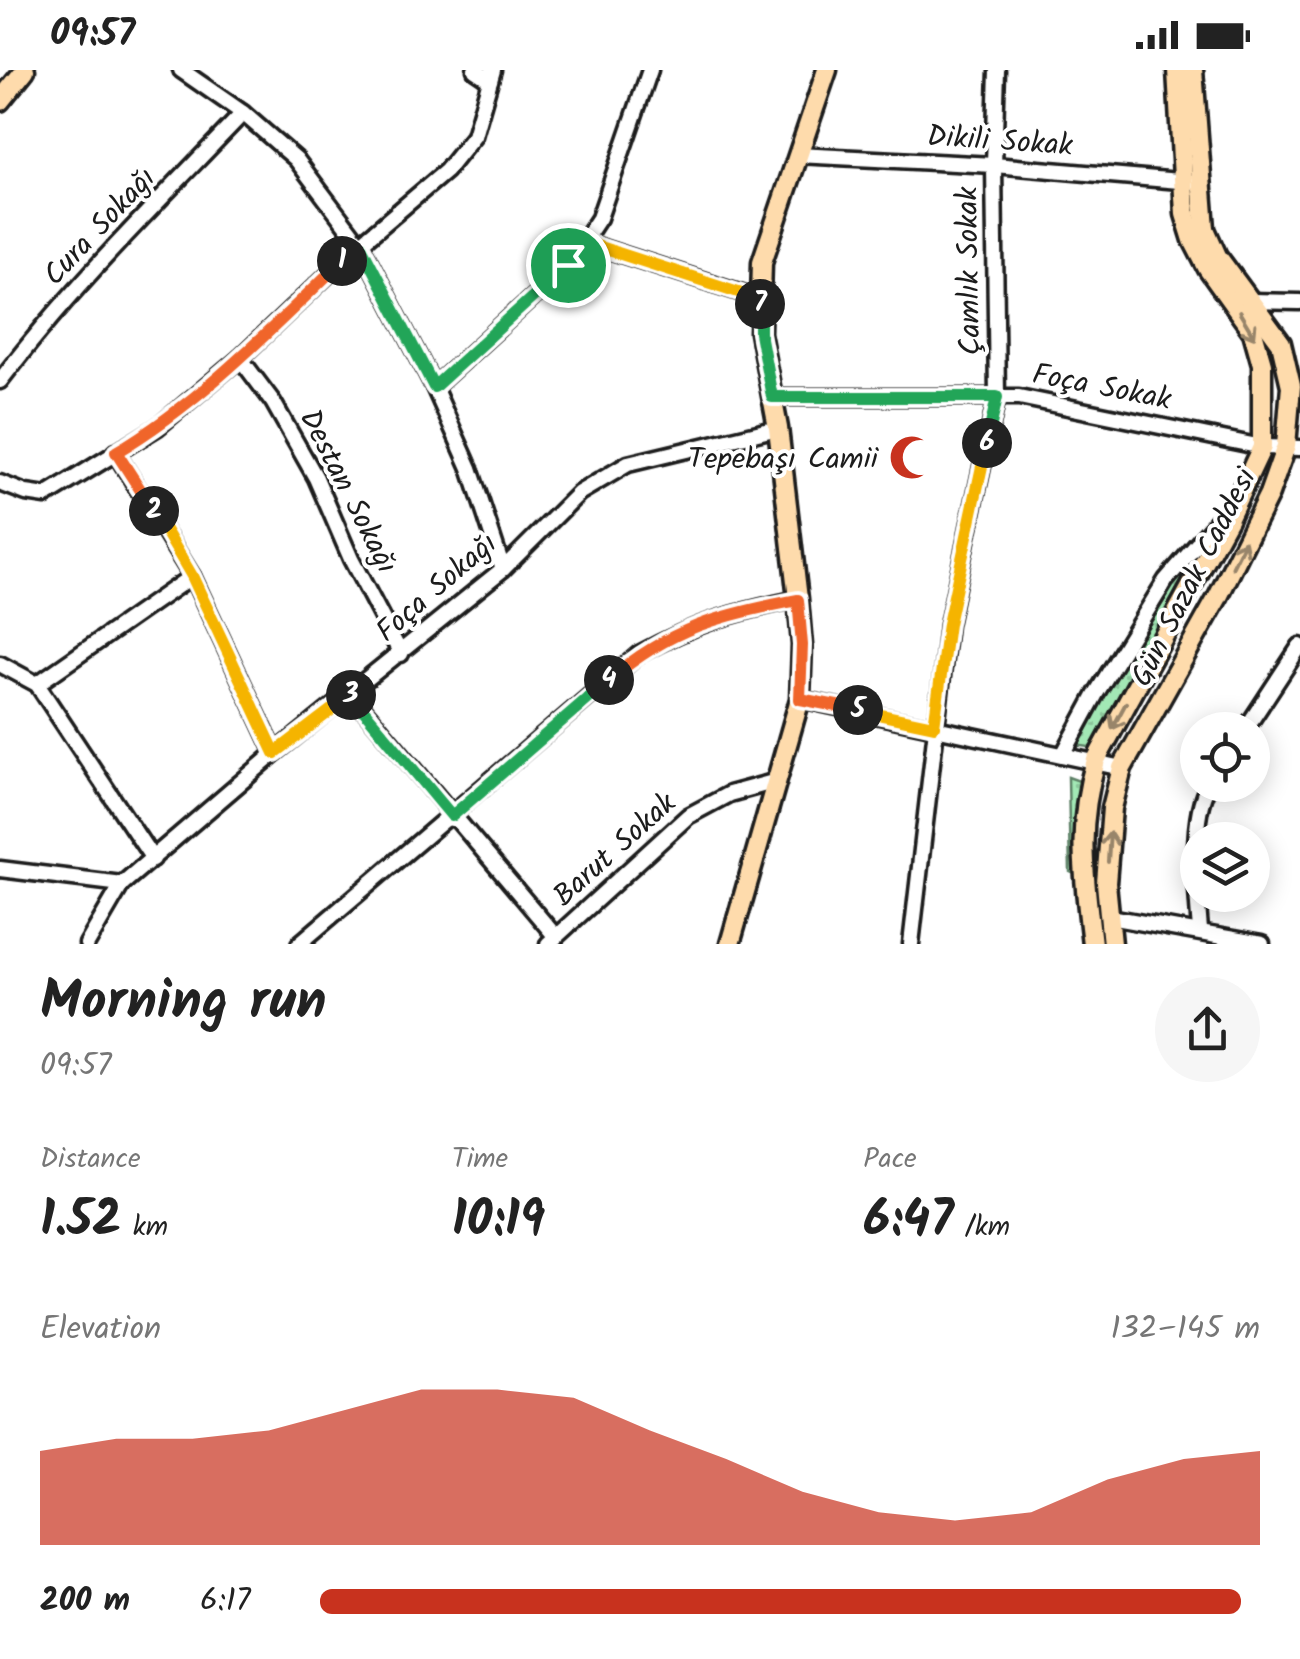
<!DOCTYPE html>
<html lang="en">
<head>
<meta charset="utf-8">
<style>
	:root { --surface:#fff; --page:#f6f6f6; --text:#222; --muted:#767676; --accent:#c8321e }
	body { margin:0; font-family:Kalam,sans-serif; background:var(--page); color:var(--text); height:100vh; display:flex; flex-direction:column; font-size:38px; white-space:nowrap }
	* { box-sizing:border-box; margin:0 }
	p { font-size:32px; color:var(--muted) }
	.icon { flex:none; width:55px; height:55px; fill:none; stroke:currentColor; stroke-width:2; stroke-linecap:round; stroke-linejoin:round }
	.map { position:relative; height:874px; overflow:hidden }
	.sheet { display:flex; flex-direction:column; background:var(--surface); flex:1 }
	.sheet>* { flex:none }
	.controls { position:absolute; left:1180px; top:642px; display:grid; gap:20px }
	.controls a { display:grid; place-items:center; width:90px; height:90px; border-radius:50%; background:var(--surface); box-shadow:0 5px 25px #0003; font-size:50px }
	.pin { position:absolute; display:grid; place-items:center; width:85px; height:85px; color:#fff; margin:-42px; border:5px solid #fff; border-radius:50%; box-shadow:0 2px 10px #0007 }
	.km { position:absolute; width:50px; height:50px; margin:-25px; border-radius:50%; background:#222; color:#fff; font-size:28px; line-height:50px; text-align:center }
	.round { display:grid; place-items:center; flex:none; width:105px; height:105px; border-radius:52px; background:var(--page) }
	.head { display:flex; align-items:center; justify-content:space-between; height:170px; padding:0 40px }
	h1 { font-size:55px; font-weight:600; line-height:75px }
	.metrics { display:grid; grid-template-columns:repeat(3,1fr); gap:15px; height:170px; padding:10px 40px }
	.metrics div { display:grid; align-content:center }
	.metrics b { font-size:50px; font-weight:600 }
	.metrics small { font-size:28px; font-weight:400 }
	.metrics p { font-size:28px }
	.chart { height:280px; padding:20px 40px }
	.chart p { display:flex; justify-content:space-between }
	.chart svg { width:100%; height:180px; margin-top:10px; fill:var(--accent); opacity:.7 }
	ul { padding:0 40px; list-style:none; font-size:32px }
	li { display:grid; grid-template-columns:160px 120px 1fr; align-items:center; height:75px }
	li i { height:25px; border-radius:12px; background:var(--accent) }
	.status { display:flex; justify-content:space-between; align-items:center; height:70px; padding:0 50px; background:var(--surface); direction:ltr }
	.status svg { height:28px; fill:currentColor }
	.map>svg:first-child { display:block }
</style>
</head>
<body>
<div class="status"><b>09:57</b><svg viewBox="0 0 49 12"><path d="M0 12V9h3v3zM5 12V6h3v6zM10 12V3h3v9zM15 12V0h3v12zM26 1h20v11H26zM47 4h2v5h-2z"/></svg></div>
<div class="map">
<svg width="1300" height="874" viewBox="0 0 1300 874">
	<defs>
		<pattern id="park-dots" width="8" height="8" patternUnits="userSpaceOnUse" patternTransform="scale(2.5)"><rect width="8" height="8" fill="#a2e8b5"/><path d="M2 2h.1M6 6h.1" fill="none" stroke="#8bc69b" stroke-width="1.8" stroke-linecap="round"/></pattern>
	</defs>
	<rect width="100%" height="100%" fill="#fff"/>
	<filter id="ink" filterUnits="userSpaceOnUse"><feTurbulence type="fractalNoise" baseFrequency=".01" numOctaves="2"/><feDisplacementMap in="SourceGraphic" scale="20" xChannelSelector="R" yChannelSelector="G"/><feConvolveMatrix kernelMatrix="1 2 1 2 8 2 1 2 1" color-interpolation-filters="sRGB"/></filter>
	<g filter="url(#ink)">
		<g fill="url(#park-dots)" stroke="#5f8268" stroke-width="2.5">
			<polygon points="1203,474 1207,475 1096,678 1075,675 1166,519"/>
			<polygon points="1068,707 1085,713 1080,815 1076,814 1075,804 1070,802"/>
		</g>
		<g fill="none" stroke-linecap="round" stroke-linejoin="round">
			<defs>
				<g id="minor">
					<polyline points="181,0 243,43 296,89 360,174 434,317 470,398 503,499"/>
					<polyline points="475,0 490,10"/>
					<polyline points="797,85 994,95 1191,112"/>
					<polyline points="584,172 761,229"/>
					<polyline points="1252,231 1300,232"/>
					<polyline points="240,288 273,332 316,408 351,489 401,584"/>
					<path d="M0,311C73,215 160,130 243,43"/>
					<polyline points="434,317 568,195 599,148 650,0"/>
					<polyline points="772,327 1019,327 1262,377 1300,378"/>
					<polyline points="115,382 192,506 275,683"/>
					<polyline points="0,413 26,423 46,426 158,357 240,288 360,174 446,101 474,66 493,0"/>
					<polyline points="0,594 37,614 153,789"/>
					<polyline points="37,614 192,506"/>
					<polyline points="351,624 556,867"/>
					<polyline points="800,629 1122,698"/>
					<polyline points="1245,660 1300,576"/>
					<polyline points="1064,683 1097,622 1166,510 1226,441"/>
					<polyline points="0,799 122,814"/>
					<polyline points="1110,847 1262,874"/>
					<path d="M1200,860C1197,824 1189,746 1209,715"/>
					<polyline points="87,874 122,814 275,683 503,499 579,423 628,394 778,358"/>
					<path d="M299,874L639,584C698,552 734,542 798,529"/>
					<polyline points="548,874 688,746 729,724 777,711"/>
					<polyline points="911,874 948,555 997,327 994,95 997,0"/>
				</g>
				<g id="major">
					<polyline points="0,31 25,0"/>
					<polyline points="730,874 800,629 802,575 798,529 778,358 760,263 762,192 827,0"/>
					<path d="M1092,874C1084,804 1076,759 1096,690L1228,449L1262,377V294L1253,262L1208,199L1193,170L1185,144L1177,0"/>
					<polyline points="1112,874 1106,813 1112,738 1122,698 1218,527 1269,424 1286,376 1291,316 1281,273 1217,186 1205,159 1193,0"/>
				</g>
			</defs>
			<use href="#minor" stroke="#1c1c1c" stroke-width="21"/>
			<use href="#major" stroke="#1c1c1c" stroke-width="25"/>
			<use href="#minor" stroke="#fff" stroke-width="14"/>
			<use href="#major" stroke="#fedbac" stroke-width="18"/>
		</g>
		<defs><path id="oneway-shaft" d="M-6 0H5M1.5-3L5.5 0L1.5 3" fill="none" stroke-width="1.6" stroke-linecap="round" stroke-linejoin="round" transform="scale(2.5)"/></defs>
		<g stroke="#98856b">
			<use href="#oneway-shaft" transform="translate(1247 255) rotate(59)"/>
			<use href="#oneway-shaft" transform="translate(1239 484) rotate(-64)"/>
			<use href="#oneway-shaft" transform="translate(1119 646) rotate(118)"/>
			<use href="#oneway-shaft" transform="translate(1109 777) rotate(-86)"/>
		</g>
	</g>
	<g fill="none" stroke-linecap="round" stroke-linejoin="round" filter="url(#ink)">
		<defs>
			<polyline id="split-1" points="342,191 360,174 434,317 568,195"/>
			<path id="split-2" d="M154,441L116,382C201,332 271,259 342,191"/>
			<polyline id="split-3" points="154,441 192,506 275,683 351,625"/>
			<polyline id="split-4" points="351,625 452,746 609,610"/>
			<path id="split-5" d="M609,610C669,558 723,544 798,530L802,575L800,629L858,640"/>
			<polyline id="split-6" points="858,640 934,656 948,554 987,373"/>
			<polyline id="split-7" points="760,234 760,263 772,327 997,327 987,373"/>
			<polyline id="split-8" points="568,195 584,172 760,229 760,234"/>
		</defs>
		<use href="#split-1" stroke="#fff" stroke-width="20"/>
		<use href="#split-2" stroke="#fff" stroke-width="20"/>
		<use href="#split-3" stroke="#fff" stroke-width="20"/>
		<use href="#split-4" stroke="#fff" stroke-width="20"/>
		<use href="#split-5" stroke="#fff" stroke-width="20"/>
		<use href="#split-6" stroke="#fff" stroke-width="20"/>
		<use href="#split-7" stroke="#fff" stroke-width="20"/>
		<use href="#split-8" stroke="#fff" stroke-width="20"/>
		<use href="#split-1" stroke="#22a559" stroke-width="12"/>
		<use href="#split-2" stroke="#f0652b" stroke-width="12"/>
		<use href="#split-3" stroke="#f5b400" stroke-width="12"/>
		<use href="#split-4" stroke="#22a559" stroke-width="12"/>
		<use href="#split-5" stroke="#f0652b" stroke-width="12"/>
		<use href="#split-6" stroke="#f5b400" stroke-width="12"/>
		<use href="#split-7" stroke="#22a559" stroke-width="12"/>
		<use href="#split-8" stroke="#f5b400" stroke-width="12"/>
	</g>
	<defs>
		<symbol id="mosque-bare" viewBox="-9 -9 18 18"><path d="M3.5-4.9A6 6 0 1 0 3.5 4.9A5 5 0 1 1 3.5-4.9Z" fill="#c8321e" stroke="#fff" stroke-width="2.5" paint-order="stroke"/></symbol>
	</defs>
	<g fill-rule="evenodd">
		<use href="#mosque-bare" x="880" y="356" width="63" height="63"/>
	</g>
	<g text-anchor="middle" stroke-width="8" stroke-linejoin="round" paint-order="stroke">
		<g font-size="30" fill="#1c1c1c" stroke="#fff">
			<text transform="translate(1000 70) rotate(4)" y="10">Dikili Sokak</text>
			<text transform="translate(99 156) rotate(-47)" y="10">Cura Sokağı</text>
			<text transform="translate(968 201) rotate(-91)" y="10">Çamlık Sokak</text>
			<text transform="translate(1102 316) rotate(11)" y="10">Foça Sokak</text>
			<text transform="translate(349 421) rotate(63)" y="10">Destan Sokağı</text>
			<text transform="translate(1193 507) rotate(-63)" y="10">Gün Sazak Caddesi</text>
			<text transform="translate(436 517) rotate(-41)" y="10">Foça Sokağı</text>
			<text transform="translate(614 779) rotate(-42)" y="10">Barut Sokak</text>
		</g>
		<g font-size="30" fill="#1c1c1c" stroke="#fff" text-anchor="end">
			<text x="878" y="398">Tepebaşı Camii</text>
		</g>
	</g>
</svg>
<div class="controls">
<a><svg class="icon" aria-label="locate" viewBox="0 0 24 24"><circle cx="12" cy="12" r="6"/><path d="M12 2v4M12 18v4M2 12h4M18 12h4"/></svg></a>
<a><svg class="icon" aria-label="layers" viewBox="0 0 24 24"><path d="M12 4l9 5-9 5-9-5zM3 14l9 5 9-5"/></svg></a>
</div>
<div class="pin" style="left:568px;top:195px;background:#1e9e55"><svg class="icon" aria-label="arrive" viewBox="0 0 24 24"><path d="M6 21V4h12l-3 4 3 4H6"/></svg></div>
<b class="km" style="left:342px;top:191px">1</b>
<b class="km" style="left:154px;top:441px">2</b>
<b class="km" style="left:351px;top:625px">3</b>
<b class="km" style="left:609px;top:610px">4</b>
<b class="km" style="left:858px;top:640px">5</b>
<b class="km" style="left:987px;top:373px">6</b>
<b class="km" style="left:760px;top:234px">7</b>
</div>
<section class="sheet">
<div class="head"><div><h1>Morning run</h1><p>09:57</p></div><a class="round"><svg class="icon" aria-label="share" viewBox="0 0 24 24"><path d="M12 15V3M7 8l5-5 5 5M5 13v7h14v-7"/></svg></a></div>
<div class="metrics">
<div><p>Distance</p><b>1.52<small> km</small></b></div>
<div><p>Time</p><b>10:19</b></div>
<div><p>Pace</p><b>6:47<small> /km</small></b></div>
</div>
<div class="chart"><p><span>Elevation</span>132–145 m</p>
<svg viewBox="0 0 160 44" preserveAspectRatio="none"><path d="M0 44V21L10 18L20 18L30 16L40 11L50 6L60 6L70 8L80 16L90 23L100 31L110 36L120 38L130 36L140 28L150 23L160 21V44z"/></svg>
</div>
<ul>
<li><b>200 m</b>6:17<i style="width:98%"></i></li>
</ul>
</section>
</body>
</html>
